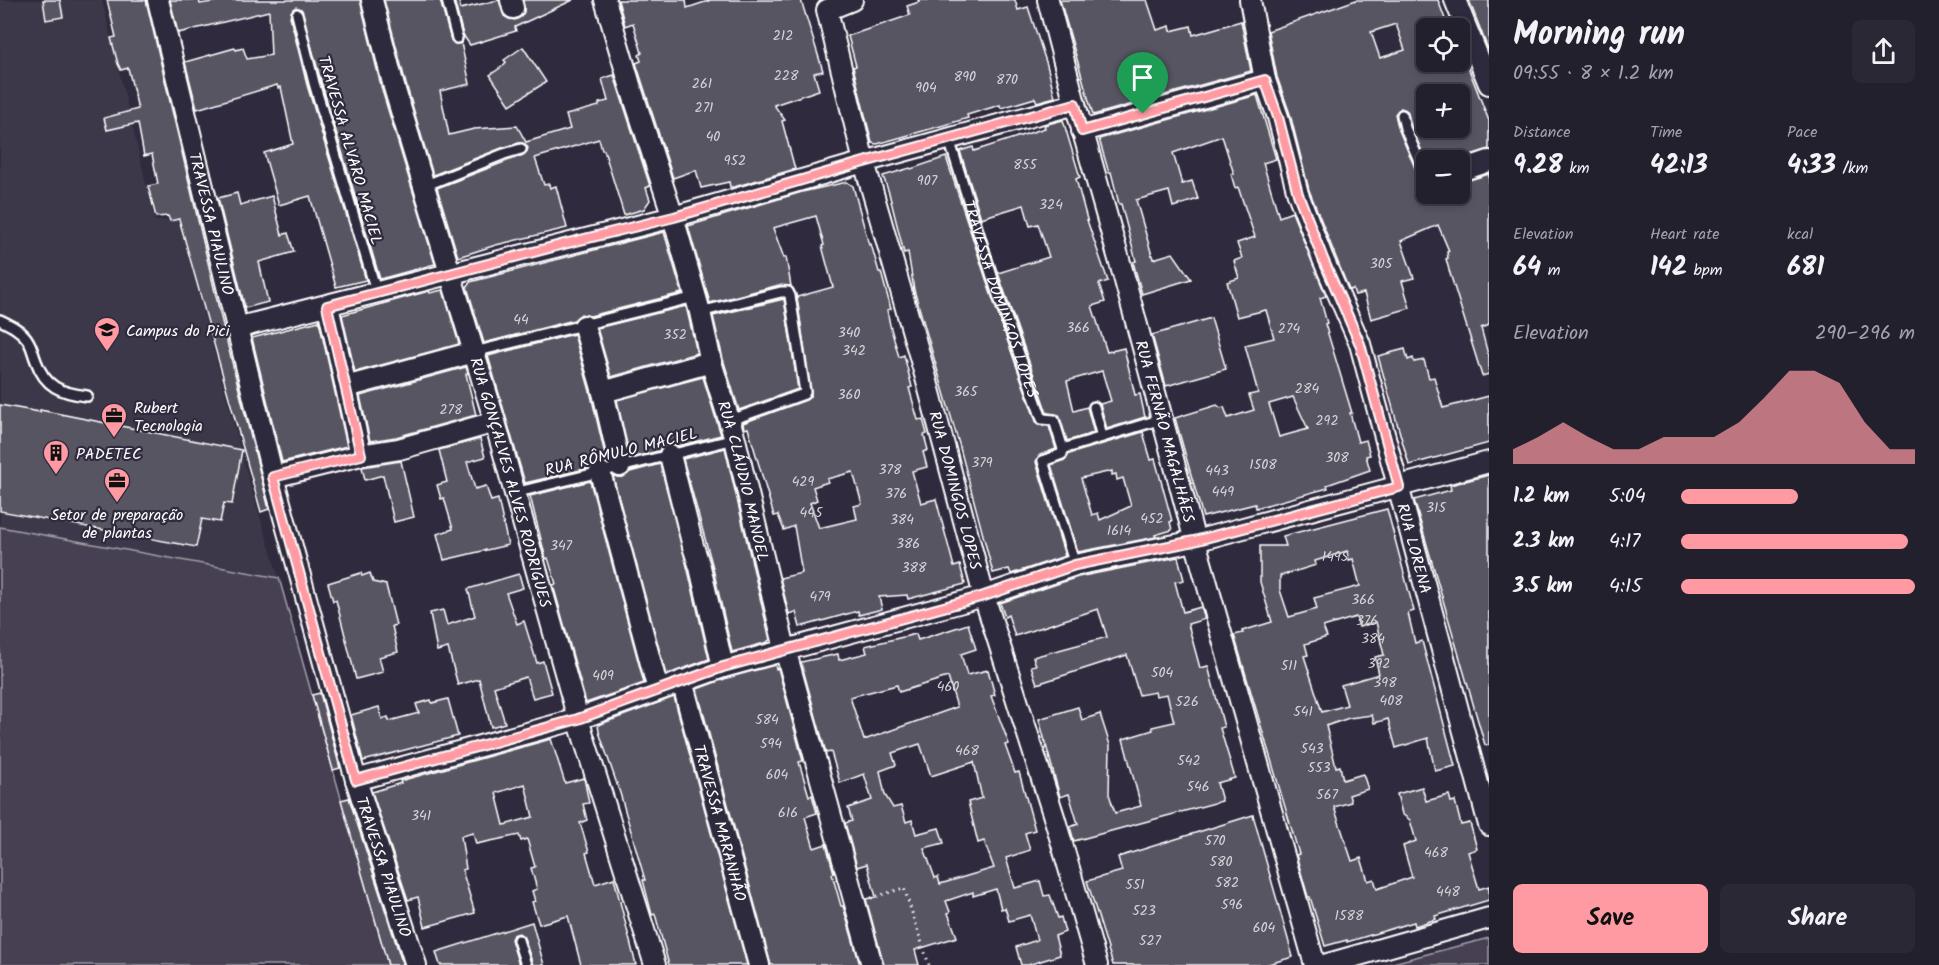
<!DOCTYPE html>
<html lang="en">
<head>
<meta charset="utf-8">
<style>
	:root { --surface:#23202e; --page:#2b2836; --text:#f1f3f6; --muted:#a3a3aa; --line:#403e4a; --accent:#ff9aa2 }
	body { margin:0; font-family:Kalam,sans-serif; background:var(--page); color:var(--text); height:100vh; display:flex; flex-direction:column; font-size:22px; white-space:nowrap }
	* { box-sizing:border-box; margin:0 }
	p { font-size:20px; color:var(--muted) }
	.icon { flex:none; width:33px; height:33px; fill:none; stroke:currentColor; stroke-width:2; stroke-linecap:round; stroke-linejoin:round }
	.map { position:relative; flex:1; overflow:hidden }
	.sheet { display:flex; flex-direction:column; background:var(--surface); width:450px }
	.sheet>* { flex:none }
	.controls { position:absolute; left:1416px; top:18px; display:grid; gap:12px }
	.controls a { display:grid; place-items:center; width:54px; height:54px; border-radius:9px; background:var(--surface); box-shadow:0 3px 9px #0003,0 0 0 2px var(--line); font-size:30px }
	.pin { position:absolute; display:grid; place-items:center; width:51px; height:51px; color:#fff; margin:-62px -26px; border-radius:50% 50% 50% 0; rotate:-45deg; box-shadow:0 0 6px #0007 }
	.pin .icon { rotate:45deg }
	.round { display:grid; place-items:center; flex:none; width:63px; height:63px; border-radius:9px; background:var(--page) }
	.head { display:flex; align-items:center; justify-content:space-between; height:102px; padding:0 24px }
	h1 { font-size:33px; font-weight:600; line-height:45px }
	.figures { display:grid; grid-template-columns:repeat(3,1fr); gap:9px; height:102px; padding:6px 24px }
	.figures div { display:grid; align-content:center }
	.figures b { font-size:26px; font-weight:600 }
	.figures small { font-size:16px; font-weight:400 }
	.figures p { font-size:16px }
	.chart { height:168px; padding:12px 24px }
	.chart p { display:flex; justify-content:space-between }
	.chart svg { width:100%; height:108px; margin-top:6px; fill:var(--accent); opacity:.7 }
	.primary-button { display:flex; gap:12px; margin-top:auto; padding:12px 24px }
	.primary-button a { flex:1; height:69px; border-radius:9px; background:var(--accent); color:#111; font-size:24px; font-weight:600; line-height:69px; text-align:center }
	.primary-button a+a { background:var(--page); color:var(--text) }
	ul { padding:0 24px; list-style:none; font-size:20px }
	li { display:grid; grid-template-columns:96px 72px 1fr; align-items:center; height:45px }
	li i { height:15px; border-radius:8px; background:var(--accent) }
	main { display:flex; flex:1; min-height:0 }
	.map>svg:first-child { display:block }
</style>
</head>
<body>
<main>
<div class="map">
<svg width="1489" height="965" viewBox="0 0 1489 965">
	<rect width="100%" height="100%" fill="#2f2a3d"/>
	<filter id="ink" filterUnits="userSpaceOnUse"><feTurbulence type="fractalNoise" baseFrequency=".0167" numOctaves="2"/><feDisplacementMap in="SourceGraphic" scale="12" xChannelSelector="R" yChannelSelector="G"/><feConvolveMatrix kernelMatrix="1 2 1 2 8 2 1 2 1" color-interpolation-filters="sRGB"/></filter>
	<g filter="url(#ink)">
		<polygon fill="#3c3749" points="0,0 102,0 155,221 178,219 250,484 279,578 388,965 0,965"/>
		<g fill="#464152" stroke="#a2a0a8" stroke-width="1.5">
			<polygon points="0,527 279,578 388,965 0,965"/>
			<polygon points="1489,938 1489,965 1385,965"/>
		</g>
		<g fill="#595564" stroke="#fff" stroke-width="1.5" fill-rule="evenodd">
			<polygon points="43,0 60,0 63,17 46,20"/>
			<polygon points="107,0 146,0 224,330 269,509 261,512 179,219 170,221 168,216 156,217 148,186 158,184 152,154 144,156 138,123 107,130 104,118 138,109 128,68 121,70 118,64 111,38 116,37"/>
			<polygon points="170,0 199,0 200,4 225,0 360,0 382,90 435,264 380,279 321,81 301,9 296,7 293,9 290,16 307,85 366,280 336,287 310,196 279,205 264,153 293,144 281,87 278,88 277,85 197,109 185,62 235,48 236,50 243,48 247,59 271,55 269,11 178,33"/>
			<polygon points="384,0 440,0 451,40 455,44 461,43 470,84 440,91 449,135 474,129 517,126 526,142 570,129 566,115 599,106 599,103 608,101 602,79 614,75 650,186 646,188 650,200 644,209 624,215 604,150 602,150 599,139 535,158 544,185 549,184 550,188 556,186 567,228 496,245 458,257 437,188 523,155 527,151 528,148 525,144 519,143 502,148 433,175 406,84"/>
			<polygon points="454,0 459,0 460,9 499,0 504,16 509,19 515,20 521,17 524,12 523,0 573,0 515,27 516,31 470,45 463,35"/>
			<polygon points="618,0 686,0 687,8 711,0 801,0 823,71 814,73 819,90 774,105 785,120 782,121 795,169 734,187 730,187 729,182 701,188 696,170 673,178 636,63 641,61 639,55 642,53 633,23 625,26"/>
			<polygon points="918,0 1015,0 1018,10 1028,7 1047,65 1055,97 1037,102 1035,98 1001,108 1000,105 967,115 968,118 948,124 877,144 872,143 853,67 856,66 848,36 910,15 907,6 919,2"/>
			<polygon points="1060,0 1147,0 1157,30 1170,26 1171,31 1191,26 1193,35 1241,21 1251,71 1093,115"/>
			<path d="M1356,0H1438L1445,19L1437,22L1440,28H1426V62H1466L1489,121V149L1455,160L1426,161L1411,126L1407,111L1401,108L1395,114L1399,130L1418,175L1423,181L1426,182V194H1460V183L1489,174V325L1481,328L1489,358V374L1482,376L1449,270L1446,259L1448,258L1447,252L1449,251L1438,225L1401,241L1414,278L1402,281L1410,308L1371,319L1364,293L1355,295L1353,289L1349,290L1309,190L1290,114L1277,77L1268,31ZM1396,24L1405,50L1380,58L1371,32ZM1426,94H1460V128H1426Z"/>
			<polygon points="1469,0 1489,0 1489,49 1488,49"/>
			<polygon points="523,47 546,82 510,105 490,75 503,66 506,62 504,60"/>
			<path d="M1257,95L1276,159L1263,163L1279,217L1292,212L1326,296L1320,298L1327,323L1325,324L1352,413H1350L1358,442L1366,440L1370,455L1366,456L1370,470L1327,485L1328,488L1256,508L1255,504L1203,517L1175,418L1217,405L1221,408L1224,407L1228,418L1254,410L1249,395L1258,393L1245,345L1274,338L1266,310L1237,317L1227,282L1239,278L1234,261L1242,258L1237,243L1255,237L1238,187L1235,188L1231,174H1234L1222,136L1173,153L1182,184L1192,181L1198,199L1173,207L1169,191L1136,200L1153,259L1173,253L1191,279L1142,294L1133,262L1136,261L1121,204H1119L1111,172L1109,173L1099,139ZM1293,397L1308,429L1279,437L1269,404Z"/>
			<polygon points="1063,120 1080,177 1076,179 1088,223 1108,281 1099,284 1105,302 1092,306 1107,352 1124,348 1135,395 1140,394 1145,417 1107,429 1100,404 1111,401 1102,371 1067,381 1074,411 1087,407 1094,433 1067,441 1059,415 1047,413 998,273 1049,257 1038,224 1030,226 1024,205 981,218 960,151 973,147 974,151 1045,128 1044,125"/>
			<polygon points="946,157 990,291 1036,421 1038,425 1049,426 1056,449 1040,455 1037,459 1036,462 1065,556 1011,574 1009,569 993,573 959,444 914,290 908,252 904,253 889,193 883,176 910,168 911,169"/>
			<path d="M847,182L853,186L869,245L871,244L879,272H881L891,309L887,310L890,325L899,357L904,355L912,387L909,388L918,420L923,419L927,434L924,435L928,450L923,452L927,467L912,471L921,503L936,499L954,567L960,565L965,584L908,599L907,595L879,597L882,609L859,615L858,611L800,627L796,612L789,614L780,578L802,573L794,526L784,530L778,515L774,516L748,428L744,429L743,423L806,400L811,395L797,297L833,287L822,246L824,245L816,216L773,228L784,258L786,257L791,286L779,285L710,303L688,226L802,192ZM853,472L862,504L854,506L857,519L819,528L810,503L817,500L813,487L828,482L827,479Z"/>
			<polygon points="237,193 240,205 272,196 282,235 288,233 294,252 259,262 268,302 245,308 218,198"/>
			<polygon points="664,232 682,293 590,316 581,314 574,320 484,343 467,287 470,282"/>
			<polygon points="443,290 459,344 355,372 342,315 429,291 430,293"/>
			<polygon points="784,299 798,389 739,410 723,359 713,316"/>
			<polygon points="686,306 697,353 611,377 597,328"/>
			<polygon points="1211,318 1226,369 1166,386 1152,335"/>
			<polygon points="319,321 347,446 282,462 252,338"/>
			<polygon points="574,334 591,395 607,463 603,460 596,461 589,468 525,483 488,356"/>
			<polygon points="1405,349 1408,360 1413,358 1414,362 1424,360 1429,378 1434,377 1443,408 1489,396 1489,443 1409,465 1378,356"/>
			<polygon points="466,367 468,373 466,374 476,415 396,437 370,441 360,396"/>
			<polygon points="703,377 721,435 678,446 668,443 662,446 659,451 630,458 617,400"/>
			<polygon points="0,405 40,412 40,410 242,450 232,504 224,503 220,522 202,519 196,547 0,511"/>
			<path d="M1143,432L1151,460L1155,459L1172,521L1170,522L1172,530L1155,535L1156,537L1078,552L1051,465L1065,460L1069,454ZM1112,471V475L1116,474L1117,480L1123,478L1131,506L1100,520L1098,513L1092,515L1081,478Z"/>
			<polygon points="480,439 485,457 467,462 475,489 486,486 491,501 498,499 508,545 444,560 437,534 453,529 444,498 441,499 437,485 447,482 439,450"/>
			<polygon points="725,448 770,640 768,641 768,642 732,652 712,564 683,459"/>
			<polygon points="401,461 414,517 394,522 383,475 365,480 362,467"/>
			<polygon points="660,464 688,570 709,659 666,675 613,476 623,477 630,472"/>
			<polygon points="1489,475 1489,745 1485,745 1414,500 1451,490 1450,485"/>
			<polygon points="590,481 644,683 586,703 553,585 556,584 548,558 546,559 530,496"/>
			<path d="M1387,509L1414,611L1408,613L1415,643L1422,641L1455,766L1435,771L1428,738L1396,748L1388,719L1374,723L1372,715L1349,718L1326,726L1336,767L1340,766L1343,780L1363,774L1368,789L1349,795L1351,802L1334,807L1352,861L1361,858L1368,881L1374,879L1377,889L1412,877L1403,846L1416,841L1410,820L1402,814L1397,794L1422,787L1426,801L1449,795L1451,802L1455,801L1461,825L1470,823L1477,849L1468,852L1479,889L1489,886V900L1435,916L1436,919L1415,926L1414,922L1347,942V940L1325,946L1310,897H1308L1296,855L1299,854L1296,844L1234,635L1243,633L1242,631L1272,622L1260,582V546H1286L1283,536ZM1347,551L1349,560L1353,559L1360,586L1314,598L1317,609L1289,617L1280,590V576L1316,565L1315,561ZM1356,617L1359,627L1376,622L1384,655L1375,657L1379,674L1341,685L1347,705L1322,712L1304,656L1308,655L1305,644L1327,637L1323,627Z"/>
			<polygon points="1178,557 1184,580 1175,582 1183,612 1201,607 1205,619 1188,624 1200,668 1208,666 1224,727 1220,728 1235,778 1217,783 1222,801 1074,841 1070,827 1078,824 1069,794 1060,797 1039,719 1078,707 1082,720 1100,714 1110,745 1109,794 1115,813 1141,806 1123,739 1153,730 1152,727 1174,722 1167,694 1156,696 1155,692 1139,695 1127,655 1037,684 1031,666 1036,665 1033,657 1107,637 1098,609 1015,636 1008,615 1005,617 1000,603 1078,577"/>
			<polygon points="361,573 362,576 370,573 373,582 386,585 396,625 392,626 398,652 379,657 383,672 356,679 336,600 333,601 328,583"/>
			<polygon points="519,574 523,588 506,593 517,624 524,621 537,663 543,661 552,693 533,698 526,677 494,687 505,723 491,727 479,679 458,685 448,648 437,651 430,613 443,610 447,625 475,616 468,589"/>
			<path d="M968,624L976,649L961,654L967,675L988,670L995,695L991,696L1009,744L1005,745L1015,773L1019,772L1035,830L1025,833L1030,850L1006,858L1015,888L1040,881L1044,896L1050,895L1058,918L1061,917L1065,932L1055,936L1060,955L1028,965H1021L1016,947L1037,940L1030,915L1009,921L1005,908L1001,909L996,889L973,896V892L946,901L950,912L948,913L957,937L915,950L919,965H884L866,899L876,897L867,864L857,867L845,823L852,821L848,808L872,800L864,774L840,783L831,752L826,753L801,662L838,654L839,660L867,653L865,646L916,634L918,640ZM948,677L957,707L864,740L850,697L897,685L899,692ZM920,744L931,776L974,762L982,798L968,802L978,843L984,841L994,868L940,884L938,877L935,878L924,848L944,843L939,828L916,834L912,820L906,822L901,806L893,808L885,795L880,771L896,765L892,753Z"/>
			<polygon points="775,665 776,669 778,668 803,761 799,762 809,796 812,795 817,813 805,817 814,848 826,844 834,873 832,874 841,906 843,906 860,965 771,965 697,689 727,678"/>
			<polygon points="320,693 340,768 333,770 312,695"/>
			<polygon points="674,697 747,965 669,965 655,914 652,915 643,880 645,880 620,793 599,732 598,725"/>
			<polygon points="448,699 458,736 363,761 351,715 379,707 382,719 388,717 389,721 419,713 416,704 431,700 432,703"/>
			<path d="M551,739L565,783L584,778L589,803L583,804L587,820L580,823L589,852L586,853L595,884L614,878L636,965H581L568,916L539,924L532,902L535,901L532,891L537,889L531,868L535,867L527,839L521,841L519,835L476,844L473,833L461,836L466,869L462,870L475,913L425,927L418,897L408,900L372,792L401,783L400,781ZM525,784L533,817L504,825L496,793Z"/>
			<polygon points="349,798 403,965 388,965 341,800"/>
			<polygon points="1253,815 1293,957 1265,965 1113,965 1087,881 1122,871 1118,857"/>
			<polygon points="532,922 544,965 533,965 524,938 519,933 513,935 511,939 519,965 440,965 436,952"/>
		</g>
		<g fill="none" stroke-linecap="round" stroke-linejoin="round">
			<defs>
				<g id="service">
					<polyline points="447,0 457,38"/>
					<polyline points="297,14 314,83 377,294"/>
					<polyline points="1402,115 1405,128 1424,172 1426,175"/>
					<path id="s1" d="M949,139L996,289L1042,419L1054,420L1063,449L1062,454L1043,461L1075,565"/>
					<polyline points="424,186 504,154 521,149"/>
					<polyline points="700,312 781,292 788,292 790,296 805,392 804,394 728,421"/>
					<path d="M0,320C10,325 21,330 27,339C32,346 33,354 36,361C45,387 61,393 87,396"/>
					<polyline points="474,352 695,297"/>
					<polyline points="1094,407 1102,437"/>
					<polyline points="1063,449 1162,419"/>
					<polyline points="514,493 735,439"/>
					<polyline points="518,940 526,965"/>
				</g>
				<g id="minor">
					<path id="s2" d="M158,0L273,477L356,780L416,965"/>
					<path id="s3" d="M372,0L394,87L495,422L578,719L655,965"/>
					<polyline points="511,0 513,8"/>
					<path id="s4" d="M605,0L630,85L673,217L700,312L711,362L735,439L785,649L872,965"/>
					<path id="s5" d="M852,0L827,10L864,162L926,378L984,596L1055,820L1097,965"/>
					<path id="s6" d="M1048,0L1075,104L1124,277L1195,541L1315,965"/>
					<path id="s7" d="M1250,0L1265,80L1278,117L1298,194L1323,259L1360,344L1489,825"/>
					<polyline points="1455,0 1489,84"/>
					<polyline points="1082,131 1265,80"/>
					<polyline points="1460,171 1489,161"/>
					<polyline points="328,306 361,455"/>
					<polyline points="584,326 603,392 620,466"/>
					<polyline points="236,328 673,217 864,162 1075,104"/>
					<polyline points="346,387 474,352"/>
					<polyline points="603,392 711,362"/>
					<polyline points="670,455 693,546 700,567 723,667"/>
					<polyline points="600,472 658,690"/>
					<polyline points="273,477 361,455 399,449 495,422"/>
					<path id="s8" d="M682,681L759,965"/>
					<polyline points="356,780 578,719 723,667 984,596 1075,565 1195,541 1489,462"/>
					<polyline points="1324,965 1489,918"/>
				</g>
			</defs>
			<use href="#service" stroke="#fff" stroke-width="14"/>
			<use href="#minor" stroke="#fff" stroke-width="24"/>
			<polyline stroke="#fff" stroke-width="3" stroke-dasharray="1.5 4.5" stroke-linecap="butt" points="871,898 904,888 929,965"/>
			<use href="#service" stroke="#2f2a3d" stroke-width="9"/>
			<use href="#minor" stroke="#2f2a3d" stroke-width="20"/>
		</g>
	</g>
	<g fill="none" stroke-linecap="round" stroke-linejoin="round" filter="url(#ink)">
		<defs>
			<polygon id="route" points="1265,80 1278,117 1298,194 1323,259 1360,344 1399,487 1194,541 1075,565 984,596 723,667 578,719 356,780 273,477 361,455 327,306 568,243 674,217 864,162 1075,104 1082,131"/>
		</defs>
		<use href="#route" stroke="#fff" stroke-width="12"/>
		<use href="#route" stroke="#ff9aa2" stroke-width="8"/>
	</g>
	<defs>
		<symbol id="university-pin" viewBox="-11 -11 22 30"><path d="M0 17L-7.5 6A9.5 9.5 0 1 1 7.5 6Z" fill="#ff9aa2" stroke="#2f2a3d"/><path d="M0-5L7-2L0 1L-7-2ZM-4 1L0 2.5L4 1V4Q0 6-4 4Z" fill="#111"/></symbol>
		<symbol id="office-pin" viewBox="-11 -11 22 30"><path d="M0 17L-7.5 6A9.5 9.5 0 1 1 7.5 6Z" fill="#ff9aa2" stroke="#2f2a3d"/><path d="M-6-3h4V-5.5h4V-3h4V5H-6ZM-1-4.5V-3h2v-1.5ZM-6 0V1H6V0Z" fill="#111"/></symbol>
		<symbol id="building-pin" viewBox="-11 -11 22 30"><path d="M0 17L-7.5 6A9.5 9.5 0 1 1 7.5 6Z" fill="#ff9aa2" stroke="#2f2a3d"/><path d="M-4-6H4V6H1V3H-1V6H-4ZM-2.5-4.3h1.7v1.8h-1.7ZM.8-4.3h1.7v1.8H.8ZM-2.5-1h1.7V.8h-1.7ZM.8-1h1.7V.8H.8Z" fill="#111"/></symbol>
	</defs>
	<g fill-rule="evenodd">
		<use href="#university-pin" x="92" y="315" width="30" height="40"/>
		<use href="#office-pin" x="99" y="401" width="30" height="40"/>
		<use href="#building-pin" x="41" y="438" width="30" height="40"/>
		<use href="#office-pin" x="102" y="466" width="30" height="40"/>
	</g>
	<g text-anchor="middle" stroke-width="4.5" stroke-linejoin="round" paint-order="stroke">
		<g font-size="14" fill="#d6d4d8">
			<text x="783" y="40">212</text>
			<text x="786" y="80">228</text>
			<text x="965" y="81">890</text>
			<text x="1007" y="84">870</text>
			<text x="702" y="88">261</text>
			<text x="926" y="92">904</text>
			<text x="704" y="112">271</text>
			<text x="713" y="141">40</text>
			<text x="735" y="165">952</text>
			<text x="1025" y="169">855</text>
			<text x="927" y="185">907</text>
			<text x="1051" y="209">324</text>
			<text x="1381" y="268">305</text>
			<text x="521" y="324">44</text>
			<text x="1078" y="332">366</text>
			<text x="1289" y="333">274</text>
			<text x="849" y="337">340</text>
			<text x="675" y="339">352</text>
			<text x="854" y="355">342</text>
			<text x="1307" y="393">284</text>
			<text x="966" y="396">365</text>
			<text x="849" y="399">360</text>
			<text x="451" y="414">278</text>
			<text x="1327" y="425">292</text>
			<text x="1337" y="462">308</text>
			<text x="982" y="467">379</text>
			<text x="1263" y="469">1508</text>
			<text x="890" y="474">378</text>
			<text x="1217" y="475">443</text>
			<text x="803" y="486">429</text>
			<text x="1223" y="496">449</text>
			<text x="896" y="498">376</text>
			<text x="1436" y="512">315</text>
			<text x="811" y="517">445</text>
			<text x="1152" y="523">452</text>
			<text x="902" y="524">384</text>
			<text x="1119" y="535">1614</text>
			<text x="908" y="548">386</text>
			<text x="561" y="550">347</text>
			<text x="1335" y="561">1495</text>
			<text x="914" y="572">388</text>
			<text x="820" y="601">479</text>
			<text x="1363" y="604">366</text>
			<text x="1367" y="625">376</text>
			<text x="1373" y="643">384</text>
			<text x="1379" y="668">392</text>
			<text x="1289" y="670">511</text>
			<text x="1162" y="677">504</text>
			<text x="603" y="680">409</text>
			<text x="1385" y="687">398</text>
			<text x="948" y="691">460</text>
			<text x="1391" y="705">408</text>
			<text x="1187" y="706">526</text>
			<text x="1303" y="716">541</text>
			<text x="767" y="724">584</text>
			<text x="771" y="748">594</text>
			<text x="1312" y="753">543</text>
			<text x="967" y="755">468</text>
			<text x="1189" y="765">542</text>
			<text x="1319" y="772">553</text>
			<text x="777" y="779">604</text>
			<text x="1198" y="791">546</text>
			<text x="1327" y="799">567</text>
			<text x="788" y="817">616</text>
			<text x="421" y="820">341</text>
			<text x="1215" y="845">570</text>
			<text x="1436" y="857">468</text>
			<text x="1221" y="866">580</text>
			<text x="1227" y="887">582</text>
			<text x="1135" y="889">551</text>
			<text x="1448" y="896">448</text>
			<text x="1232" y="909">596</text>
			<text x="1144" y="915">523</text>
			<text x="1349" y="920">1588</text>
			<text x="1264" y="932">604</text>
			<text x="1150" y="945">527</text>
		</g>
		<g font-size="16" fill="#fff" stroke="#2f2a3d">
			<text transform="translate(351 150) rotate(74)" y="6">TRAVESSA ALVARO MACIEL</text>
			<text dy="6" stroke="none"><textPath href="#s2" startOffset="230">TRAVESSA PIAULINO</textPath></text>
			<text dy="6" stroke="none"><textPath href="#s1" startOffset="168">TRAVESSA DOMINGOS LOPES</textPath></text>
			<text dy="6" stroke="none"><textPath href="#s6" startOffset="447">RUA FERNÃO MAGALHÃES</textPath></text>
			<text transform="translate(621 451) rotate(-14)" y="6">RUA RÔMULO MACIEL</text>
			<text dy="6" stroke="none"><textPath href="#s4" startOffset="501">RUA CLÁUDIO MANOEL</textPath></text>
			<text dy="6" stroke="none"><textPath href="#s3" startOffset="502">RUA GONÇALVES ALVES RODRIGUES</textPath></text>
			<text dy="6" stroke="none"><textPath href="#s5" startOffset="524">RUA DOMINGOS LOPES</textPath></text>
			<text dy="6" stroke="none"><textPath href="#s7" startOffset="574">RUA LORENA</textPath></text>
			<text dy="6" stroke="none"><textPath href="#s8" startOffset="147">TRAVESSA MARANHÃO</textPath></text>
			<text dy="6" stroke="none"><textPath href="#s2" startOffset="896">TRAVESSA PIAULINO</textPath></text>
		</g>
		<g font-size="16" fill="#fff" stroke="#2f2a3d" text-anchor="start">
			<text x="126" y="336">Campus do Pici</text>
			<text x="134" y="413">Rubert<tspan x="134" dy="18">Tecnologia</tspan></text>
			<text x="76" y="459">PADETEC</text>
			<text x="117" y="520" text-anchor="middle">Setor de preparação<tspan x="117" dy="18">de plantas</tspan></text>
		</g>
	</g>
</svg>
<div class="controls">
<a><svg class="icon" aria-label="locate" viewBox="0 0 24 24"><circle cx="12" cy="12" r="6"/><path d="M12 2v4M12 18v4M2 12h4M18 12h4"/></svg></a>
<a>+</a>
<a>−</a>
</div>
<div class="pin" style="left:1143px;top:114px;background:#1e9e55"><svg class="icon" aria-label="arrive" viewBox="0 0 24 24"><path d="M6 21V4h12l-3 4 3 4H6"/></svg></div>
</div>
<section class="sheet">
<div class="head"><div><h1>Morning run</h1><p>09:55 · 8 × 1.2 km</p></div><a class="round"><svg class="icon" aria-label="share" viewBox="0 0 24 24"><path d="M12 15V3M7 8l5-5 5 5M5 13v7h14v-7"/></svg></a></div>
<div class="figures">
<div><p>Distance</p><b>9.28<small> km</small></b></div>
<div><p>Time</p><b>42:13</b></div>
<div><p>Pace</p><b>4:33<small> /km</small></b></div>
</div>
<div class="figures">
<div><p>Elevation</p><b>64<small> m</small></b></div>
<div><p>Heart rate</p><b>142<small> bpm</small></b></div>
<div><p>kcal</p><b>681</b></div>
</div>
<div class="chart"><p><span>Elevation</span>290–296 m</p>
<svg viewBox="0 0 160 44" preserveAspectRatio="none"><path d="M0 44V38L10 33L20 27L30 33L40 38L50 38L60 33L70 33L80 33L90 27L100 17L110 6L120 6L130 11L140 27L150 38L160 38V44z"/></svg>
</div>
<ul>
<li><b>1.2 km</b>5:04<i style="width:50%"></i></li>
<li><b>2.3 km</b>4:17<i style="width:97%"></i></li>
<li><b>3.5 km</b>4:15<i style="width:100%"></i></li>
</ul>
<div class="primary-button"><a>Save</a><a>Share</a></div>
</section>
</main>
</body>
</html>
